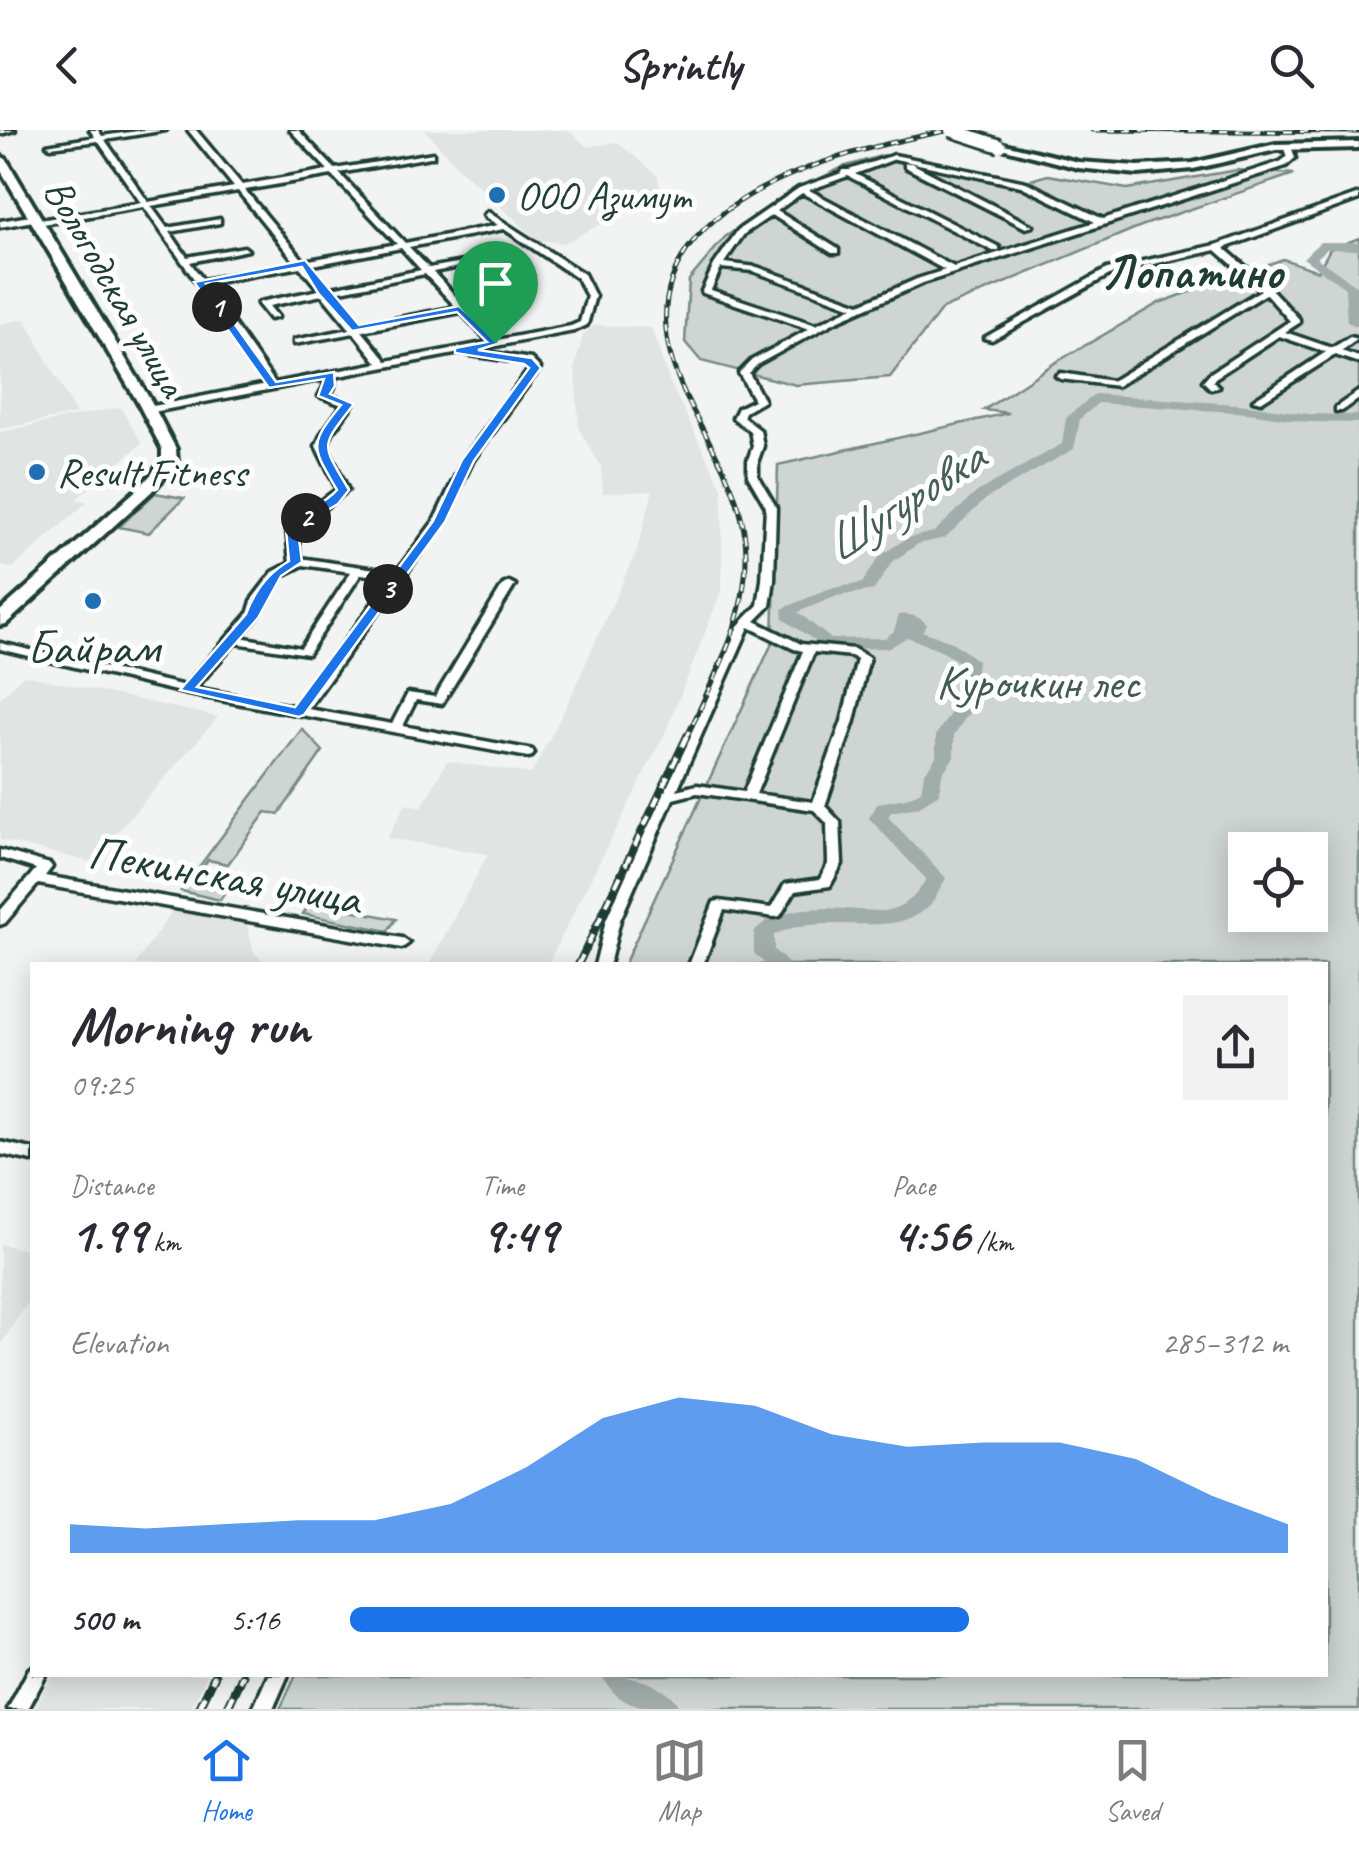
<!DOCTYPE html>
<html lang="en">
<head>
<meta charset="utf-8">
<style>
	:root { --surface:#fff; --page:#f2f2f3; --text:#2b2b33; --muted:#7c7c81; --line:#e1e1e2; --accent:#1a73e8 }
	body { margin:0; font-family:Caveat,sans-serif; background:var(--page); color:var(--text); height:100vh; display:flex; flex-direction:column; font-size:38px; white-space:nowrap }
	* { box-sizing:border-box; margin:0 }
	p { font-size:32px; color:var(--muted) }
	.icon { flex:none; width:55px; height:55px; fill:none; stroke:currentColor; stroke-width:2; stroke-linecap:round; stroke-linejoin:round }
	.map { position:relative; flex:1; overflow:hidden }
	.side { position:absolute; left:30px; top:832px; width:1298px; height:715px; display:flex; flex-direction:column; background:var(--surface); border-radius:0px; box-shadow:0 5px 25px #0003 }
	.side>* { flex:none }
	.controls { position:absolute; left:1228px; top:702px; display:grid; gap:20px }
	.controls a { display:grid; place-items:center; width:100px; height:100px; border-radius:0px; background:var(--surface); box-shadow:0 5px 25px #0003; font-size:50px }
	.pin { position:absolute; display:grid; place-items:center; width:85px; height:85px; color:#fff; margin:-102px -42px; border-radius:50% 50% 50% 0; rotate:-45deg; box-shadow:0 0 10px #0007 }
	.pin .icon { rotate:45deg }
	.km { position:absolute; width:50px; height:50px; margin:-25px; border-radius:50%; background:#222; color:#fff; font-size:28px; line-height:50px; text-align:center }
	.round { display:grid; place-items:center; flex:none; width:105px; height:105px; border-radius:0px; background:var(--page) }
	.summary { display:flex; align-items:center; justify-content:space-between; height:170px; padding:0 40px }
	h1 { font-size:55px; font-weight:800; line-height:75px }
	.metrics { display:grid; grid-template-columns:repeat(3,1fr); gap:15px; height:170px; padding:10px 40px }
	.metrics div { display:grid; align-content:center }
	.metrics b { font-size:50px; font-weight:800 }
	.metrics small { font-size:28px; font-weight:400 }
	.metrics p { font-size:28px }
	.chart { height:280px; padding:20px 40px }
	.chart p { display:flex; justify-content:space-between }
	.chart svg { width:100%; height:180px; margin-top:10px; fill:var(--accent); opacity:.7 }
	ul { padding:0 40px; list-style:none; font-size:32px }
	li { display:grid; grid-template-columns:160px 120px 1fr; align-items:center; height:75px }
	li i { height:25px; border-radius:12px; background:var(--accent) }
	header { display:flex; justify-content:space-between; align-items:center; height:130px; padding:0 40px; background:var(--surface); font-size:45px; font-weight:800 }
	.tabs { display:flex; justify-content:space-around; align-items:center; height:140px; border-top:2px solid var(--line); background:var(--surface); font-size:28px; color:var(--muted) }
	.tabs a { display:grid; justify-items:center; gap:5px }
	.tabs .on { color:var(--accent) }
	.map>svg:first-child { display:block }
</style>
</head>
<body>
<header><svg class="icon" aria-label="back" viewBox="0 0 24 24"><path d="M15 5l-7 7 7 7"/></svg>Sprintly<svg class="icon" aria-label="search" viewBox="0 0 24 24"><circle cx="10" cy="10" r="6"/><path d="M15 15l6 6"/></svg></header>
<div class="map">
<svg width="1359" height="1579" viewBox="0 0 1359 1579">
	<rect width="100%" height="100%" fill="#f2f3f3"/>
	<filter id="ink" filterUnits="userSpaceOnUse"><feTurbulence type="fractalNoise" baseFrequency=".01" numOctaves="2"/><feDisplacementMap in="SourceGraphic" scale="20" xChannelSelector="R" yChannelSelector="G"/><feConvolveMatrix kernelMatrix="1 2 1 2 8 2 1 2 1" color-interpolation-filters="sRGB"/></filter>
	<g filter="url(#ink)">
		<g fill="#e0e4e3">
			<polygon points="425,0 567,0 588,17 617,12 658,46 660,64 564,113 537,110 460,39"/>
			<polygon points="25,189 76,284 0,299 0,194"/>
			<polygon points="595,195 651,198 670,253 722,358 722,459 667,599 547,835 429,835 488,724 387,708 406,674 422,677 447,631 531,644 565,579 637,420 653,361 603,363 601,336 579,299 575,236 583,205"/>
			<polygon points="120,277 142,313 76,369 87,372 13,438 0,436 0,302"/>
			<polygon points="24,545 218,587 91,732 0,710 0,568"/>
			<polygon points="173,780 247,794 254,823 270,835 135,835"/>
			<polygon points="0,1114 32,1122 32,1165 0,1216"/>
			<polygon points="53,1545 207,1545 191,1579 34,1579"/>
		</g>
		<g fill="#ced5d3" stroke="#768984" stroke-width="2.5" fill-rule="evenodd">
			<polygon points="884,25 1023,52 1048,45 1127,59 1237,40 1294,44 1141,96 942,179 890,247 796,255 701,231 685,212 689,150 725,107 791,63 843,37"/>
			<path d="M1359,108V1579H280L296,1545H1325V835H624L773,511L778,335L1008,283L984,280L1053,234L1159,173L1283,129L1318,141L1330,119ZM1245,720H1310V785H1245Z"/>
			<polygon points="155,363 184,368 149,403 119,397"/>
			<polygon points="302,599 323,621 279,684 266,682 228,734 208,730 192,753 226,761 220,770 181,761"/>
			<polygon points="311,772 396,789 388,801 303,784"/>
		</g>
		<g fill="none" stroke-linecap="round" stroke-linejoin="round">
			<g fill="#a1adaa" fill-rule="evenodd">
				<polygon points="1320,112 1359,112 1359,120 1327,119 1317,128 1357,156 1359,197 1347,192 1345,158 1303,128"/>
				<path d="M1095,264L1248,275L1308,284L1359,285V293L1308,292L1248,283L1098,273L1080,289L1074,319L987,368L945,408L918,414L892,432L874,460L837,466L798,482L831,509L885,508L894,501L899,485C908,483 922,487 927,495L922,501L952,512L977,530L972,578L954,605V627L942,644L939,664L918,677L891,682L888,687L946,748C941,757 936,768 929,776C895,812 821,779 774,805V820L790,835H766L754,823V802C784,767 845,781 885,781C906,776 916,767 926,749L869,688L878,673L906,668L921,661L924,644L936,627V605L954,578L959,532L940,520L907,507L889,518L827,519L783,489L782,479L828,459L862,453L880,426L907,408L934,402L977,362L1062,314L1066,288Z"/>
				<path d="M602,1545C628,1545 668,1552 680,1579C646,1579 618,1579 602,1545Z"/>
			</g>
			<defs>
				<g id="street">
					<polygon points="0,0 15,0 0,4"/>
					<path d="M90,0H98L102,6L145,0H166L105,10L148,72L234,57L188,0H196L242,55L328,40L290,0H298L335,39L433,23V27H430L339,43L405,113L498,95L485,87L484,85L488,82L584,144L595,166L587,195L574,201L475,220L531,229L540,238L473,330L444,391L308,579L392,594L408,563L435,567L503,455L509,452L515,455L442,574L416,570L403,596L528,619L532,620L534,623L532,626L528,627L188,564L0,519V513L185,556L248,484L253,468L273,442L290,433L287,400L296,390L337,359L316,316L322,303L342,275L319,266L324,257V249L148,283L143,280L148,277L267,254L144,77L37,95V91L40,90L141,73L98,11L51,17L47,15L95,7ZM332,45L397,114L304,131L245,60ZM238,61L296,133L203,150L190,132L248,120L244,117L187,127L170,102L220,93V89L167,98L151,76ZM504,99L577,148L587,166L580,192L571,196L497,210L469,180L522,170V166L485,128L429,138L409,117ZM401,118L421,140L327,159L308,136ZM480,133L513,167L465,176L433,142ZM300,137L319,160L260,172L258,174L270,189L278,187L269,176L322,165L350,199L294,210V214L354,203L378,233L275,253L206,154ZM425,144L456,177L358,196L331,163ZM461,182L489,212L387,231L362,201ZM465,222L470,225L525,233L530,238L463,330L434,391L396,442L300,428L297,400L348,360L327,316L332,303L353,274L330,265L334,257V247ZM303,435L351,442L301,518L240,507L259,485L265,468L281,446ZM361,444L391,448L297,577L196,558L235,513L308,524Z"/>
					<path d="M1287,14L1291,16L1295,28L1286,36L923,153L835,192L758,234L749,243L764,271L745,282L743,287L760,300L763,316L758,330V346L776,377L774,450L770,476L755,491L801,514L854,519L869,528L854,591L825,676L840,692L842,734L830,756L795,761L780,786L775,787L724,780L703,835H689L714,772L719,771L771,778L785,754L820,749L828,734L827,693L814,680L697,663L673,669L620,790L609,835H595L606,790L738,496L758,475L762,450L766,377L748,346V330L753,316L750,301L733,288L738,278L754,270L739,243L752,230L809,199L703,163L702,161L714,135L738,100L799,58L842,43L843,40H849L894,25L1026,52L1103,89L1280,32L1287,27L1283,16ZM895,29L1021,56L1095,92L954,137L809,60L848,46L993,121H999V117L855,44ZM802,63L945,140L917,149L860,174L757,137L724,133L744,104L772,85L832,123H838V119L777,81ZM721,138L753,141L853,177L816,195L711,160ZM749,497L794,519L803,521L744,662L697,655L677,660ZM814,522L851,526L857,529L842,591L813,672L756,664Z"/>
					<polygon points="905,33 911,33 1033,96 1026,98 905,37"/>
					<polygon points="1359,64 1359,69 1224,118 1270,158 1299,189 1299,193 1285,202 1332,218 1350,207 1358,209 1341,221 1359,227 1359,233 1335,225 1261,272 1253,270 1326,222 1279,206 1215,248 1213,251 1219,257 1211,259 1203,251 1209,244 1290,191 1266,164 1117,256 1061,249 1056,246 1061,243 1112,251 1261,160 1216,120 1113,143 992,210 984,208 1107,139 1216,115"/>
					<polygon points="36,85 40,88 39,90 0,97 0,91"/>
					<polygon points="1359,261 1359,269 1342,281 1336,281 1336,277"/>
					<polygon points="0,720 50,734 52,737 45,746 402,808 409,813 402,818 38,754 5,793 0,795 0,781 36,739 0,728"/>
					<polygon points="0,1012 32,1019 32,1031 0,1024"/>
					<polygon points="32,1537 32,1545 46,1545 28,1579 8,1579 29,1539"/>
					<polygon points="268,1545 288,1545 273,1579 253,1579"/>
				</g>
				<polygon id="secondary" points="0,26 6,29 151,271 176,319 177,333 151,362 6,494 0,495 0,481 141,356 162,332 162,319 137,271 0,39"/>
				<polygon id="primary" points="1359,12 1359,18 1276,20 1193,39 1138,44 1078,38 994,16 1000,13 1078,32 1138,36 1193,33 1276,14"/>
			</defs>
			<use href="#street" stroke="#1f3d34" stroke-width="7"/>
			<use href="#secondary" stroke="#1f3d34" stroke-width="8"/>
			<use href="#primary" stroke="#1f3d34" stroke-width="8"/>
			<use href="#street" fill="#fff" fill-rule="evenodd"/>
			<use href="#secondary" fill="#fff" fill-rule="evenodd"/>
			<use href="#primary" fill="#fff" fill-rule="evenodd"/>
			<defs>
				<g id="rail-far2">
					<polyline points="1092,0 1359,2"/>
					<path d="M686,608C714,550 747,490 746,423C745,351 694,299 673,234C623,73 836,22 951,0"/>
				</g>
				<polyline id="rail-far1" points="578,835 687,606"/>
				<g id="rail">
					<polyline points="199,1579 215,1545"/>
					<polyline points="227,1579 243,1545"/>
				</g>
			</defs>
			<use href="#rail-far2" stroke="#1f3d34" stroke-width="5"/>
			<use href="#rail-far1" stroke="#1f3d34" stroke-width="8"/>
			<use href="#rail" stroke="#1f3d34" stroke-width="9"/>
			<use href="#rail-far2" stroke="#fff" stroke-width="2.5" stroke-dasharray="8" stroke-linecap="butt"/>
			<use href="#rail-far1" stroke="#fff" stroke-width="4" stroke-dasharray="11" stroke-linecap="butt"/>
			<use href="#rail" stroke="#fff" stroke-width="5" stroke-dasharray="15" stroke-linecap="butt"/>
			<defs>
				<polyline id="primary-bridge" points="951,0 1000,16"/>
			</defs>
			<use href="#primary-bridge" stroke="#1f3d34" stroke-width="18" stroke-linecap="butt"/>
			<use href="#primary-bridge" stroke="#fff" stroke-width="12"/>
		</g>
	</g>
	<path fill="#1a73e8" stroke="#fff" stroke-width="2.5" fill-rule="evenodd" d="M305,130L359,195L459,176L500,213L478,220L532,228L541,238L474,331L445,392L304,585L299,587L180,560L246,484C255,460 268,443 289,431L286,400C299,381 322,377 337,360C312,317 308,315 341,275L318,266L324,249L269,258L194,152ZM302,137L318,163L352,201L457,182L487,212L455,218V223L524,234L529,238L462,330L433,391L295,577L197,557L258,488L281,446L302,432L298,400L302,395L338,374L349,360C321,312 320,318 354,274L330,264L335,256L334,242L276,252L206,154Z"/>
	<g fill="#1f6fb2" stroke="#fff" stroke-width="4">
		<circle cx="497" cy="65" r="10"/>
		<circle cx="37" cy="342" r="10"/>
		<circle cx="93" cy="471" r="10"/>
	</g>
	<g text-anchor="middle" stroke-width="10" stroke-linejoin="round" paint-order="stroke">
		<g font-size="40" fill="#1f3d34" stroke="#fff" text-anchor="start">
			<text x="517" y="79">ООО Азимут</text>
			<text x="57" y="356">Result Fitness</text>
		</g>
		<g font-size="40" fill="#1f3d34" stroke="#fff">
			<text transform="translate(116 157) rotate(60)" y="14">Вологодская улица</text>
		</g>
		<g font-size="48" font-weight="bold" fill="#1f3d34" stroke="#fff">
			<text x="1192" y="158">Лопатино</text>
		</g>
		<g font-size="48" fill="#1f3d34" stroke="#fff">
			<text x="93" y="533">Байрам</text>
		</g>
		<g font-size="48" fill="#425b54" stroke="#fff">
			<text x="1038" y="568">Курочкин лес</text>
		</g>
		<g font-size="48" fill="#1f3d34" stroke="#fff">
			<text transform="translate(225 744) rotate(10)" y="17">Пекинская улица</text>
		</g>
		<g font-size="50" font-style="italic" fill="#465f57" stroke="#fff">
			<text transform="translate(903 370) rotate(-33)" y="18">Шугуровка</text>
		</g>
	</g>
</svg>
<div class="controls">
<a><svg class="icon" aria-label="locate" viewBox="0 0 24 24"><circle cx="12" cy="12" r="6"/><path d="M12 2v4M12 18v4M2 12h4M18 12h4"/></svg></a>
</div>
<div class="pin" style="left:495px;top:213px;background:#1e9e55"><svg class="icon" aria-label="arrive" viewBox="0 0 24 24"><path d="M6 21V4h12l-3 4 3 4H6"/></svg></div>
<b class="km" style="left:217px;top:177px">1</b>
<b class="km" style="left:306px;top:388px">2</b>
<b class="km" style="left:388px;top:459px">3</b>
<section class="side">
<div class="summary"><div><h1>Morning run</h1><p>09:25</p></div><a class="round"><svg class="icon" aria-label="share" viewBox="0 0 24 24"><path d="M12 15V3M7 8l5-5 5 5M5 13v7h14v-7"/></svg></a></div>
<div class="metrics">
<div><p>Distance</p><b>1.99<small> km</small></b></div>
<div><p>Time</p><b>9:49</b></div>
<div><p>Pace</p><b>4:56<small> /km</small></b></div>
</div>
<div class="chart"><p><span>Elevation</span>285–312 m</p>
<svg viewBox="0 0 160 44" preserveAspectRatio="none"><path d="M0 44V37L10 38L20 37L30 36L40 36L50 32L60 23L70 11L80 6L90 8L100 15L110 18L120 17L130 17L140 21L150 30L160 37V44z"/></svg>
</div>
<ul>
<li><b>500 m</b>5:16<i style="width:66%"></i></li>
</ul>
</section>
</div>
<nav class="tabs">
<a class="on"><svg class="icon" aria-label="home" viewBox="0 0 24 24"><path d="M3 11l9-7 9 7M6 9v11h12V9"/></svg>Home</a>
<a><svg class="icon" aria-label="map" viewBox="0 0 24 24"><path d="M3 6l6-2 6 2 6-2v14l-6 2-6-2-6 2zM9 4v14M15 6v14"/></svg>Map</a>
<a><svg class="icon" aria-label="saved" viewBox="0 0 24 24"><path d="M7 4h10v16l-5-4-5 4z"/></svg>Saved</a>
</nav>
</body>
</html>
